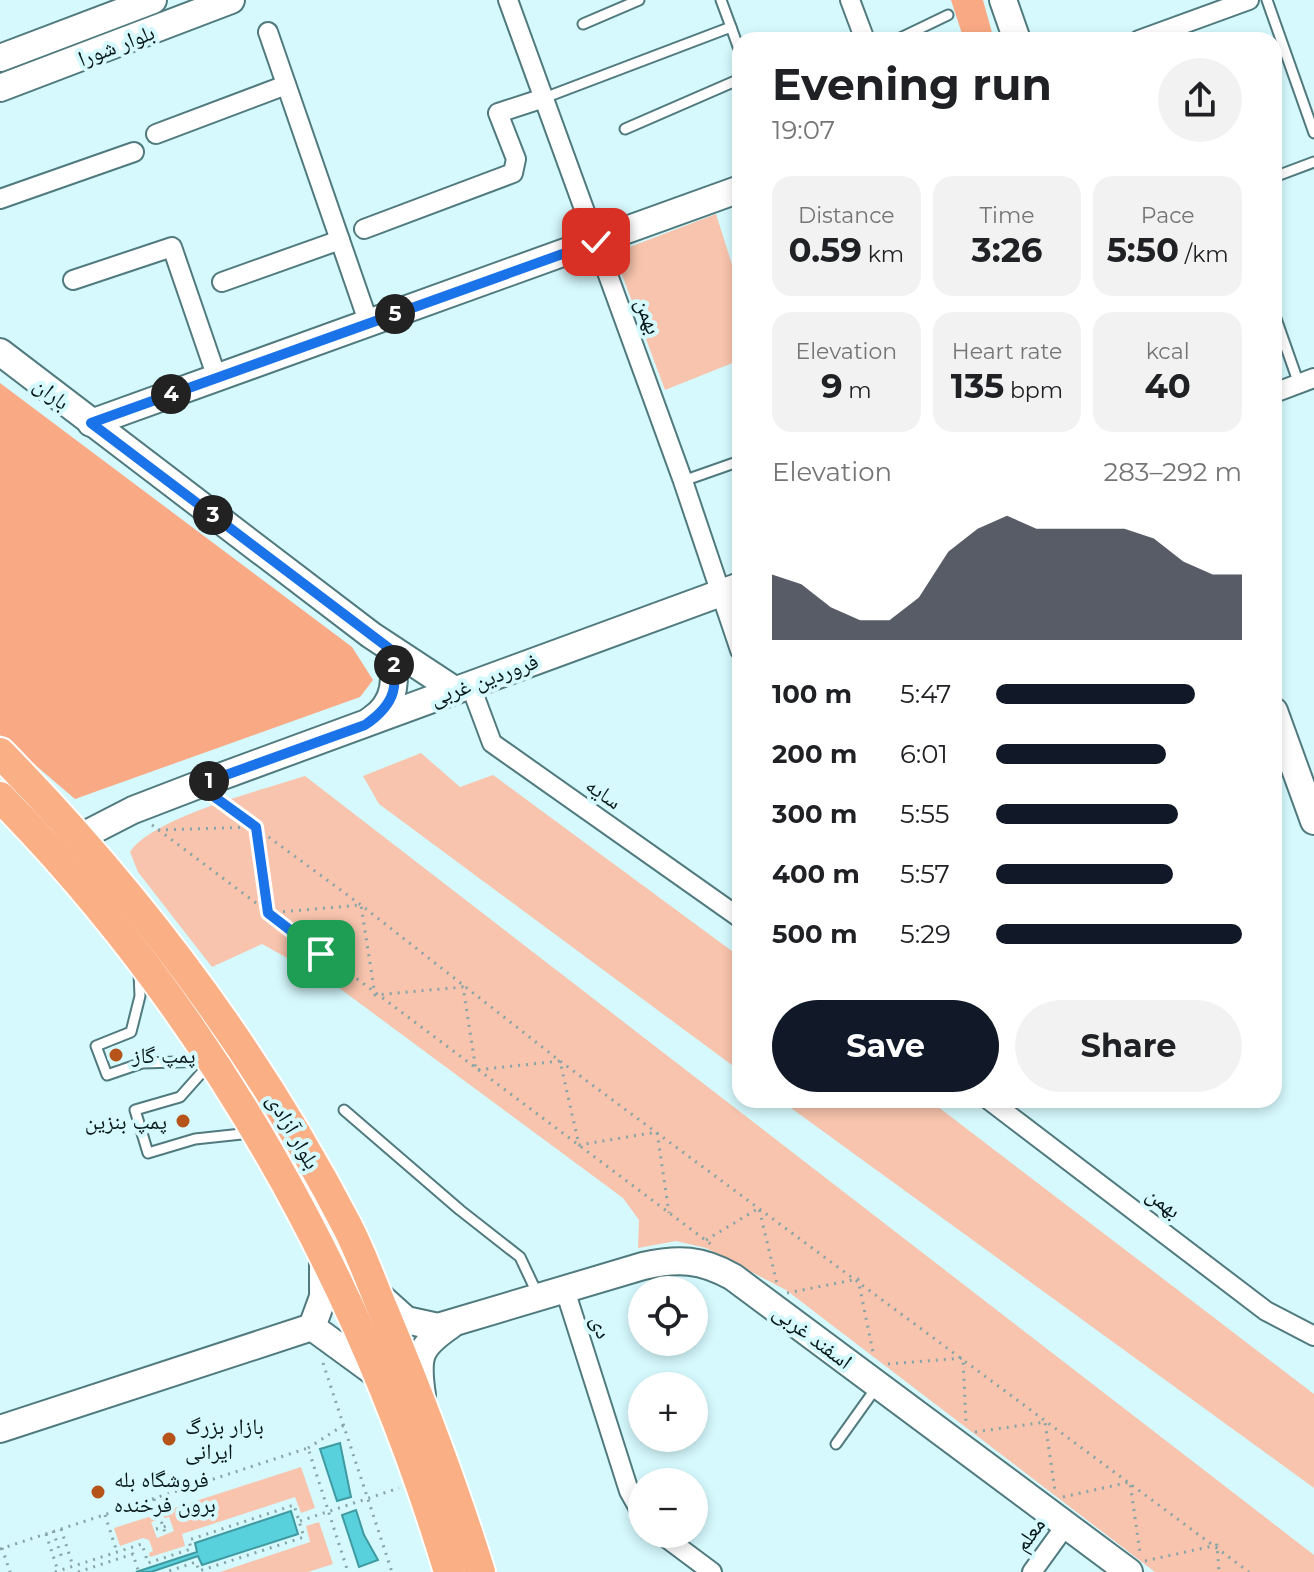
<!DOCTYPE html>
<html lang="en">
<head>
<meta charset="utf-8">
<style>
	:root { --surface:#fff; --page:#f2f2f2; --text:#202124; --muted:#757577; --accent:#111827 }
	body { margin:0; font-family:Montserrat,"Noto Naskh Arabic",sans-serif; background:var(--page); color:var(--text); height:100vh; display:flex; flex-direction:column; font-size:30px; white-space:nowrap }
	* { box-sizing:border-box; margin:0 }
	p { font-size:26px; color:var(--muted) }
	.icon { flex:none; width:44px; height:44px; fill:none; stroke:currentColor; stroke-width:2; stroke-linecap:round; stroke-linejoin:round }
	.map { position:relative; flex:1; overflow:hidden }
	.panel { position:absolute; left:732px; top:32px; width:550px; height:1076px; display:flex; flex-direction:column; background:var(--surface); border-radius:24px; box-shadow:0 4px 12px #0003 }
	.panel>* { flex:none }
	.buttons { position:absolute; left:628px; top:1276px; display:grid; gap:16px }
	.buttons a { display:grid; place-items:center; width:80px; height:80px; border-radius:50%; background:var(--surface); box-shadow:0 4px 12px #0003; font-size:40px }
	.pin { position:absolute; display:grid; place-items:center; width:68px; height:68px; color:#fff; margin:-34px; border-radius:16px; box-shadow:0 4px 12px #0006 }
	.km { position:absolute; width:40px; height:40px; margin:-20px; border-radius:50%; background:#222; color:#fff; font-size:22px; line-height:40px; text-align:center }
	.round { display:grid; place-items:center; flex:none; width:84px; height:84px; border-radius:42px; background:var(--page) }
	.head { display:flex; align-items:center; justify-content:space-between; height:136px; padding:0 40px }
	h1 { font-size:44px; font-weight:700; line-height:60px }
	.figures { display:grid; grid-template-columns:repeat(3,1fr); gap:12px; height:136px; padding:8px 40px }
	.figures div { display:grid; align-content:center; border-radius:20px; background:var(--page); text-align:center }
	.figures b { font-size:34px; font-weight:700 }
	.figures small { font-size:22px; font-weight:400 }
	.figures p { font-size:22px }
	.chart { height:224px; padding:16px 40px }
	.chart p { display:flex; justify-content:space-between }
	.chart svg { width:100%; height:144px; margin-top:8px; fill:var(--accent); opacity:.7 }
	.primary-button { display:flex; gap:16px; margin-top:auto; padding:16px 40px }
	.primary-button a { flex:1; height:92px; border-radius:48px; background:var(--accent); color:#fff; font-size:32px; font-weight:700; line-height:92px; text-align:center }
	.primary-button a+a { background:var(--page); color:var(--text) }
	ul { padding:0 40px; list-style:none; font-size:26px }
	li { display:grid; grid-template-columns:128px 96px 1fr; align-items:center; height:60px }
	li i { height:20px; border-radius:10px; background:var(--accent) }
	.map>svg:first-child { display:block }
</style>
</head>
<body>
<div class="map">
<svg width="1314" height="1572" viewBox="0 0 1314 1572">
	<rect width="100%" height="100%" fill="#d5f9fd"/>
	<g fill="#f8c4ad">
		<polygon points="716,214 740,290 740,360 665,390 614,253"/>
		<polygon points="421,753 460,787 493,775 740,957 740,1071 379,804 363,776"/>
		<path d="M305,776L1314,1555V1572H1155L786,1290L706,1248L676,1241L638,1248L639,1220L623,1198L331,982L262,944L212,967L138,872L130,852C153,817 263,790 305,776Z"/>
		<polygon points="780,1100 929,1100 1314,1394 1314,1488"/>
		<polygon points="301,1467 315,1508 301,1513 295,1497 182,1534 185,1546 150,1557 149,1553 153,1551 149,1540 143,1538 120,1546 114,1528 155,1515 157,1520 151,1522 157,1538 174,1531 169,1517 164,1518 162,1512"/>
		<polygon points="319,1522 333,1564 308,1572 220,1572 310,1542 306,1526"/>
	</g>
	<g fill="#f9a983">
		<polygon points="951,0 983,0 994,40 964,40"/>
		<polygon points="0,383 352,647 373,680 360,697 75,799 0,735"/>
	</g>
	<g fill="#58d1dc" stroke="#409aa2" stroke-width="2">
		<polygon points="340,1443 351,1497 337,1501 320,1449"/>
		<polygon points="356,1510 364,1535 378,1560 359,1567 342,1515"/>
		<polygon points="291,1511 298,1534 202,1565 198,1556 151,1572 136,1572 197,1552 195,1543"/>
	</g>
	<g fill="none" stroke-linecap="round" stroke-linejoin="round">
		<defs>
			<g id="lane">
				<polyline points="721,0 731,27"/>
				<polyline points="1267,0 1314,133"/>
				<polyline points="583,24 639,0"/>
				<polyline points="896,40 948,15"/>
				<polyline points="544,98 731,27 740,52"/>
				<polyline points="625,129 740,79"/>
				<polyline points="1274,177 1314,162"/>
				<polyline points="1274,313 1299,384"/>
				<polyline points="683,481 740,461"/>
				<polyline points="139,973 140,996 131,1032 96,1046 107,1075 142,1063 212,1061 180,1097 135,1110 148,1153 195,1139 251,1133"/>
				<polyline points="344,1110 460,1210 520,1257 538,1295"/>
				<polyline points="836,1444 876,1388"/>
			</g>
			<g id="street">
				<polyline points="508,0 683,481 740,650"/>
				<polyline points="850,0 865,40"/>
				<polyline points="268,32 369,324"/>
				<polyline points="1139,40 1249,0"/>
				<polyline points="156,134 286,85"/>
				<polyline points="0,199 134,152"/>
				<polyline points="364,229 513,173 516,159 498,113 544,98"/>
				<polyline points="73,280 172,247 217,378"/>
				<polyline points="222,282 340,240"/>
				<polyline points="1274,393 1314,378"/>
				<polyline points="470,684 492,743 740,918"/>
				<polyline points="989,1100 1266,1311 1314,1336"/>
				<polyline points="565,1290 629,1491 642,1514"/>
				<polyline points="661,1534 712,1572"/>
				<polyline points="1032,1572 1066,1525"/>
			</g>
			<g id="secondary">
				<polyline points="1003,0 1017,40"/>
				<polyline points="0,58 153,0"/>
				<polyline points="0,88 231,0"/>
				<polyline points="0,352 371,635 453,689"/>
				<polyline points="91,423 740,189"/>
				<polyline points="1274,711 1314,821"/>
				<path d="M371,720C397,703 397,678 390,649"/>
				<polyline points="61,847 133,810 198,785 740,586"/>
				<path d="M376,1293L406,1320L438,1327L643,1266C679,1258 701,1259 733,1277L1129,1572"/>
				<polyline points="312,1327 375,1373"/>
				<polyline points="312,1327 323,1297 323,1255"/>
				<path d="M422,1395C416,1355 419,1347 451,1325"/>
				<polyline points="0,1429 312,1327"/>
			</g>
			<g id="primary">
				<path d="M0,753C137,893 257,1052 347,1226C361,1253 371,1282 383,1310C419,1396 452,1483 480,1572"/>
				<path d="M0,797C211,1011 363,1285 449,1572"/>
			</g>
		</defs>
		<use href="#lane" stroke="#507a7e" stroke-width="13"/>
		<use href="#street" stroke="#507a7e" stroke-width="22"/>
		<use href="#secondary" stroke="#507a7e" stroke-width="30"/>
		<use href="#primary" stroke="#fff" stroke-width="34"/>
		<g stroke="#87a4a6" stroke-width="3" stroke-dasharray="2 6" stroke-linecap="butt">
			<polyline points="217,799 361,905 560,1061 1249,1572"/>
			<polyline points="152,825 712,1245"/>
			<polyline points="158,830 256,827 268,913 361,905 375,995 463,987 476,1070 560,1061 579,1145 657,1132 669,1213"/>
			<polyline points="706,1240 759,1208 777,1284"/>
			<polyline points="787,1293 858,1279 874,1357"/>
			<polyline points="323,1363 392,1572"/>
			<polyline points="888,1364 963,1358 966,1423"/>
			<polyline points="975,1432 1045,1422 1055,1491"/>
			<polyline points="308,1448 344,1425"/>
			<polyline points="1063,1497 1130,1482 1140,1553"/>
			<polyline points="154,1499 165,1533"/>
			<polyline points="105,1515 117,1552"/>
			<polyline points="300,1521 399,1488"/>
			<polyline points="61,1529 73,1566"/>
			<polyline points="156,1529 170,1525"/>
			<polyline points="53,1531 63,1561"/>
			<polyline points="46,1534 58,1571"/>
			<polyline points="2,1548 10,1572"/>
			<polyline points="0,1549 308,1448 348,1572"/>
			<polyline points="1145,1561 1217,1545 1219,1572"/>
			<polyline points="55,1572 142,1544 148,1563 191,1549 189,1540 294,1505 304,1537 199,1571 196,1562 166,1572"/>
			<polyline points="78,1572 133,1554 138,1570"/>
		</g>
		<use href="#lane" stroke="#fff" stroke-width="9"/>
		<use href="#street" stroke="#fff" stroke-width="18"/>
		<use href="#secondary" stroke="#fff" stroke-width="26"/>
		<use href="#primary" stroke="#fbaf84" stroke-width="30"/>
	</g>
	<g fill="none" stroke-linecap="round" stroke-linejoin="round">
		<defs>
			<path id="route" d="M321,954L268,913L256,827L198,785L365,725C397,703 399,685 390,649L91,423L596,242"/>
		</defs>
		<use href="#route" stroke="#fff" stroke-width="16"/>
		<use href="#route" stroke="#1a73e8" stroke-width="10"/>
	</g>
	<g fill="#b65319" stroke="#d5f9fd" stroke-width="3">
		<circle cx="116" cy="1055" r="8"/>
		<circle cx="183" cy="1121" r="8"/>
		<circle cx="169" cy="1439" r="8"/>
		<circle cx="98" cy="1492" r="8"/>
	</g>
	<g text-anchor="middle" stroke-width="8" stroke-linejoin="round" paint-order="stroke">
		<g font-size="22" fill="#071819" stroke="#d5f9fd">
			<text transform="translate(116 45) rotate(-21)" y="8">بلوار شورا</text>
			<text transform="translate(649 316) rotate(70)" y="8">بهمن</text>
			<text transform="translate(52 393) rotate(38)" y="8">باران</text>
			<text transform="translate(484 679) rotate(-20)" y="8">فروردین غربی</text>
			<text transform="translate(604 793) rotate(35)" y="8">سایه</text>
			<text transform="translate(294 1131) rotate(60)" y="8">بلوار آزادی</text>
			<text transform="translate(1164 1202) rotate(38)" y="8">بهمن</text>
			<text transform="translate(602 1327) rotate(72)" y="8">دی</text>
			<text transform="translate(813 1336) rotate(37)" y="8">اسفند غربی</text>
			<text transform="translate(1029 1534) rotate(-54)" y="8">معلم</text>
		</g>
		<g font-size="22" fill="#071819" stroke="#d5f9fd" text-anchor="start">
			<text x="132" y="1063">پمپ گاز</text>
			<text x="167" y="1129" text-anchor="end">پمپ بنزين</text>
			<text x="185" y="1434">بازار بزرگ<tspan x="185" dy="25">ایرانی</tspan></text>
			<text x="114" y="1487">فروشگاه بله<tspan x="114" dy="25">برون فرخنده</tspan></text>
		</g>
	</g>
</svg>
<div class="buttons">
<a><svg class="icon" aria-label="locate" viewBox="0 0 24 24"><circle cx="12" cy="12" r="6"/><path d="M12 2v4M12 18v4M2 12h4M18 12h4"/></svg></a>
<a>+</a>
<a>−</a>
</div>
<div class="pin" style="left:321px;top:954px;background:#1e9e55"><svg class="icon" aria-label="arrive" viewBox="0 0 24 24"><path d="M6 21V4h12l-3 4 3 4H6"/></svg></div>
<div class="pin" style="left:596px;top:242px;background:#d93025"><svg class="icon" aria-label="check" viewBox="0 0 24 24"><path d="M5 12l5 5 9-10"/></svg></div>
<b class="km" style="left:209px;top:781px">1</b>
<b class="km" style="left:394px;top:665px">2</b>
<b class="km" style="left:213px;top:515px">3</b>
<b class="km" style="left:171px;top:394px">4</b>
<b class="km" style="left:395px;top:314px">5</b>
<section class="panel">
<div class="head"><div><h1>Evening run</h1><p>19:07</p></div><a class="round"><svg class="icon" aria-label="share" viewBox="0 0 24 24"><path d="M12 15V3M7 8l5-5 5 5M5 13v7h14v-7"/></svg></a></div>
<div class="figures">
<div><p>Distance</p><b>0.59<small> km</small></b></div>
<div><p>Time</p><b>3:26</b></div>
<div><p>Pace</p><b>5:50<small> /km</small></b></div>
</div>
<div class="figures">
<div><p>Elevation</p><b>9<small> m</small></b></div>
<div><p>Heart rate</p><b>135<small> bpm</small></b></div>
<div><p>kcal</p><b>40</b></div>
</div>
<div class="chart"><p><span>Elevation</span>283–292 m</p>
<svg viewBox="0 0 160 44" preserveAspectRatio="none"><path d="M0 44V24L10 27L20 34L30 38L40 38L50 31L60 17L70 10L80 6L90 10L100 10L110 10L120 10L130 13L140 20L150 24L160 24V44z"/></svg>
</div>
<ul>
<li><b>100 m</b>5:47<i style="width:81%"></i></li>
<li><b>200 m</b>6:01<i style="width:69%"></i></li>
<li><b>300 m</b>5:55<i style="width:74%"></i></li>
<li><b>400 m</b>5:57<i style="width:72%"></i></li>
<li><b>500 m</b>5:29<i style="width:100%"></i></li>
</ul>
<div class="primary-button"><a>Save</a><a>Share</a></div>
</section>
</div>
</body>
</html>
